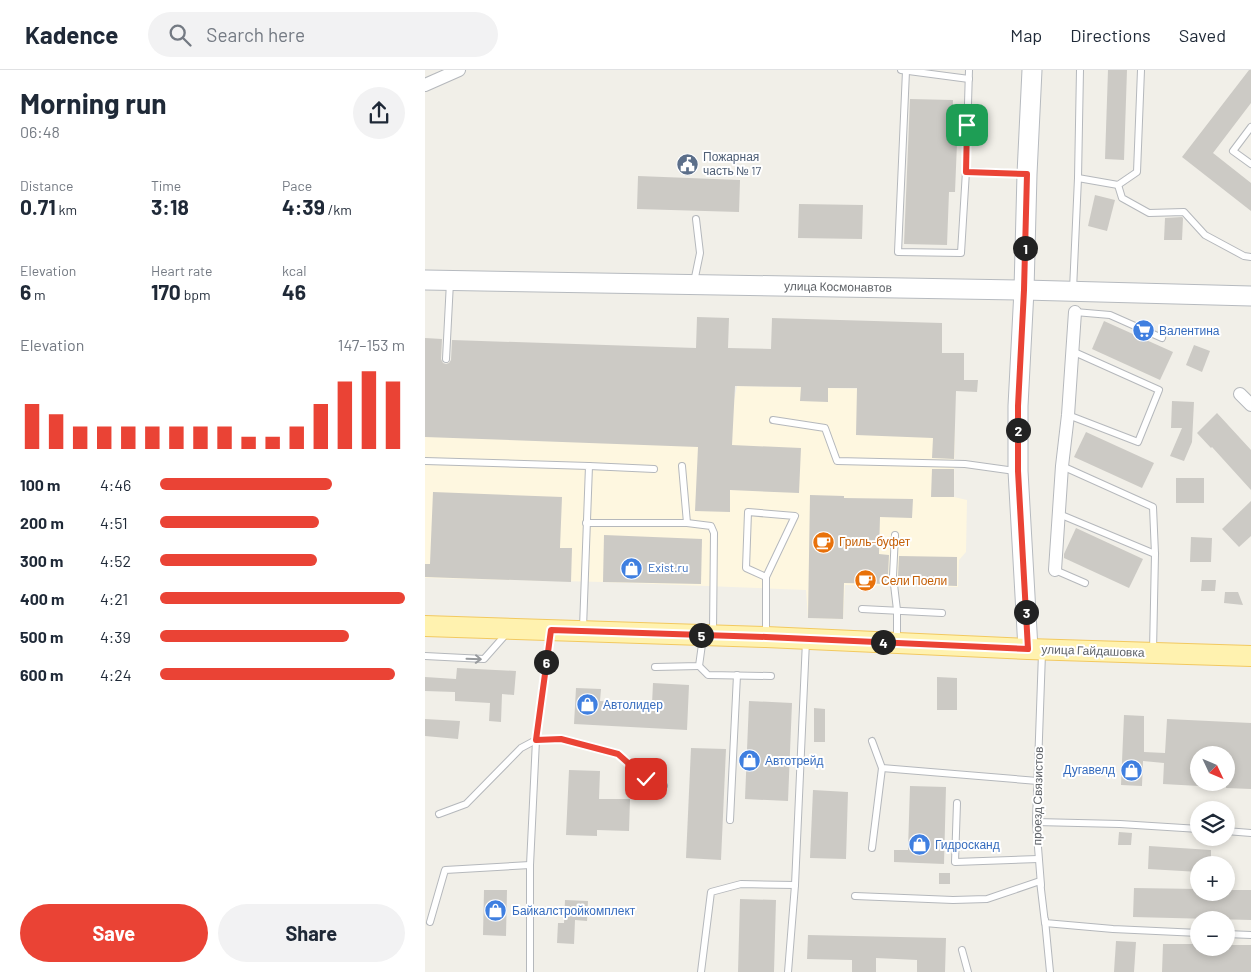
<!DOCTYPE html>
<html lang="en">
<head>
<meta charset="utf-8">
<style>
	:root { --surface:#fff; --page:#f2f2f3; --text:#1f2937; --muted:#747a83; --line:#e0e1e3; --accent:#ea4335 }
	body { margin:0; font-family:Barlow,sans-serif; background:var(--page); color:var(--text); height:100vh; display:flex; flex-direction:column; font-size:19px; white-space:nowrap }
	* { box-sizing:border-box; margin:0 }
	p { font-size:16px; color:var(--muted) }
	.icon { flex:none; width:28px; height:28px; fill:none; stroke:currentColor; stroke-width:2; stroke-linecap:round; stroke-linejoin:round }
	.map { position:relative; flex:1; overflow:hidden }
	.sheet { display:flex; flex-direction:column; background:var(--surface); width:425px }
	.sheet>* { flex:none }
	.needle { width:32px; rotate:134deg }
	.tools { position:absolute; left:765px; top:676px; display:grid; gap:10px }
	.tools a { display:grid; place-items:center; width:45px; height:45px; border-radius:50%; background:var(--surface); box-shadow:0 2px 8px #0003; font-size:25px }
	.pin { position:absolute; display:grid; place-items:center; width:42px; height:42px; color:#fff; margin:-21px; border-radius:10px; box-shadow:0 2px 8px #0006 }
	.km { position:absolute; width:25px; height:25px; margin:-12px; border-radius:50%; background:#222; color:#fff; font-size:14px; line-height:25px; text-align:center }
	.round { display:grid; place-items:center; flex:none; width:52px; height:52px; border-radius:26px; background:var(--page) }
	.overview { display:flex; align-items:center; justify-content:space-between; height:85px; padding:0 20px }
	h1 { font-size:28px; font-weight:700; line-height:38px }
	.metrics { display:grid; grid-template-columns:repeat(3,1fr); gap:8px; height:85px; padding:5px 20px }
	.metrics div { display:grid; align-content:center }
	.metrics b { font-size:21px; font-weight:700 }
	.metrics small { font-size:14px; font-weight:400 }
	.metrics p { font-size:14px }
	.chart { height:140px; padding:10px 20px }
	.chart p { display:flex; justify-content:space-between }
	.chart svg { width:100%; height:90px; margin-top:5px; stroke:var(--accent); stroke-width:6 }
	.action { display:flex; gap:10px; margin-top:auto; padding:10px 20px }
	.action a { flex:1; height:58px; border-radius:30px; background:var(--accent); color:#fff; font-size:20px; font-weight:700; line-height:58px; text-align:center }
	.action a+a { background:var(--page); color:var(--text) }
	ul { padding:0 20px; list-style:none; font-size:16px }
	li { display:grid; grid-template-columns:80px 60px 1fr; align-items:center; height:38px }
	li i { height:12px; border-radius:6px; background:var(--accent) }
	header { display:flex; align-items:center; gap:30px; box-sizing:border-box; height:70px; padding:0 25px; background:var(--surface); border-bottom:1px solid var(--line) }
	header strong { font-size:24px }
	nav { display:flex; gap:28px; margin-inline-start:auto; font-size:18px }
	.search { width:350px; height:45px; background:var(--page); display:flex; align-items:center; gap:12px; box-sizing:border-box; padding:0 18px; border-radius:28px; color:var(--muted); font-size:19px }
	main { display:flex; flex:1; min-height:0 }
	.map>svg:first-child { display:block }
</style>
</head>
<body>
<header>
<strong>Kadence</strong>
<div class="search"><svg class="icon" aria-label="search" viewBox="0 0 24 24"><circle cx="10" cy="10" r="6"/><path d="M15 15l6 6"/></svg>Search here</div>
<nav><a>Map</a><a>Directions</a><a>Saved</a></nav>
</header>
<main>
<section class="sheet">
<div class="overview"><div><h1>Morning run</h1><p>06:48</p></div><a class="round"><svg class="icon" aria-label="share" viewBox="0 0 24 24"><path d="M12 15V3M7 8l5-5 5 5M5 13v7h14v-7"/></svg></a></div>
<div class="metrics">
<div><p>Distance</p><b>0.71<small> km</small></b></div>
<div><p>Time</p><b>3:18</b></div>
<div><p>Pace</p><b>4:39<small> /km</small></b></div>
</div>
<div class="metrics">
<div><p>Elevation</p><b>6<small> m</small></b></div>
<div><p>Heart rate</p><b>170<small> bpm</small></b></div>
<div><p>kcal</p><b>46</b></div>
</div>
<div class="chart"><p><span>Elevation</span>147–153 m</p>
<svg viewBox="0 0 160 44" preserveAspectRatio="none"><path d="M5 44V22M15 44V27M25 44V33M35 44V33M45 44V33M55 44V33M65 44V33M75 44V33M85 44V33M95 44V38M105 44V38M115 44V33M125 44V22M135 44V11M145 44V6M155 44V11"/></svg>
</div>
<ul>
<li><b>100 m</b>4:46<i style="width:70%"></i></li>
<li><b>200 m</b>4:51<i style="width:65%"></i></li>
<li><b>300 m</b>4:52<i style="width:64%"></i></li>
<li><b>400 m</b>4:21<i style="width:100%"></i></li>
<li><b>500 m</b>4:39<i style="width:77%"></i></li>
<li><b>600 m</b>4:24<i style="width:96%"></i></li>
</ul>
<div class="action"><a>Save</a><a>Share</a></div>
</section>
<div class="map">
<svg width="826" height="902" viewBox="0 0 826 902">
	<rect width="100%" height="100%" fill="#f1efe8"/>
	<polygon fill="#fef7e0" points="312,316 530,321 529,427 542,430 541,482 534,490 533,517 420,515 418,549 383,548 381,520 178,512 0,508 0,321 309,330"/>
	<g fill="#cccac5">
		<polygon points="683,0 702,0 699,90 680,89"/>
		<polygon points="824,0 826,0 826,33 788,83 826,113 826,141 757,87"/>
		<polygon points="485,29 528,30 526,73 532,73 530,122 524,122 522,175 479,174"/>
		<polygon points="213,106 315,110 314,142 212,139"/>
		<polygon points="670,125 690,130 682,161 663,156"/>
		<polygon points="374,134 438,135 437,169 373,168"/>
		<polygon points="757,147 758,148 757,170 739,170 740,148"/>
		<polygon points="272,247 304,248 303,278 346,279 347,248 517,253 517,283 539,283 539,310 553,310 552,322 531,321 529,389 507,388 508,368 431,365 432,318 403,318 403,332 375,331 376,317 310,316 307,375 376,378 374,423 305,420 305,442 270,441 273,377 0,367 0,268 17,269 16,289 18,293 21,294 24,293 26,290 27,270 271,278"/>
		<polygon points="679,251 748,282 735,310 667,279"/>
		<polygon points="769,275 785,281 777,302 761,295"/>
		<polygon points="747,331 769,332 767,372 759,391 745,386 757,358 746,358"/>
		<polygon points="792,343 826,380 826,420 787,377 786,378 772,363"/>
		<polygon points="661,362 729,393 717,418 649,387"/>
		<polygon points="507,399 529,399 529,427 506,427"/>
		<rect x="751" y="408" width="28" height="25"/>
		<polygon points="8,422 137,427 135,478 147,478 146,512 0,507 0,494 5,494"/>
		<polygon points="385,425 419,426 419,428 488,429 487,448 455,447 454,484 464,485 463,506 464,514 419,513 418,549 383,548"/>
		<polygon points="826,431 826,466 814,477 797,459"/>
		<polygon points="651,458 718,489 704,518 639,488 639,484"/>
		<polygon points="179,465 277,469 276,514 178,512"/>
		<polygon points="766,467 787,468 786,492 765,492"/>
		<polygon points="474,486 532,487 532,516 474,514 473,506"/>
		<polygon points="777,510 791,510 790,521 776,521"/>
		<polygon points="800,522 813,522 818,535 799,533"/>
		<polygon points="32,598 91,601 89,625 77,624 76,652 64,651 65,633 30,631 30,622 0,621 0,607 31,609"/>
		<polygon points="512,607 532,608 532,640 512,640"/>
		<polygon points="228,613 264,615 262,660 149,654 151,618 176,619 175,631 227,634"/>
		<polygon points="324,631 367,633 363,731 320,729"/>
		<polygon points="389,638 400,639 400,672 389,672"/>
		<polygon points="699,645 719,646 719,682 740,683 742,649 826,653 826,719 801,718 801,685 774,685 774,716 738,714 739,693 718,691 717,716 696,715"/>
		<polygon points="0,649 35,651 33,669 0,666"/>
		<polygon points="266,678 301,679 296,790 261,788"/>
		<polygon points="144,700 175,701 174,729 205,729 204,761 172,760 172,766 141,765"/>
		<polygon points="485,716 521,717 519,794 469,792 469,780 483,780"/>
		<polygon points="388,720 423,722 421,789 385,788"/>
		<polygon points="694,762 707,763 706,775 693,775"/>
		<polygon points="724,776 786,780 786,795 774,795 774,802 723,799"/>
		<rect x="514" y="803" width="11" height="11"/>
		<polygon points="709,818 774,819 774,822 801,822 801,820 826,820 826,850 708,847"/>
		<polygon points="59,820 82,820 81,866 58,865"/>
		<polygon points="315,829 351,830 349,902 313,902"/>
		<polygon points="140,830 163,831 162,851 150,850 149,874 132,873 133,853 139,853"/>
		<polygon points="383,865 521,868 520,902 492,902 492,890 451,888 451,902 427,902 427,890 382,889"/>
		<polygon points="691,871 711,872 709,902 689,902"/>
		<polygon points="738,874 774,874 774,878 801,878 801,875 826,875 826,902 737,902"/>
	</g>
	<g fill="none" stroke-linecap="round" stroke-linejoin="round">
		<defs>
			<g id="lane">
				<polyline points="476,0 544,9"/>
				<polyline points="544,0 541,101 601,104"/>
				<polyline points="481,1 473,182 536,183 541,101"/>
				<polyline points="826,57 808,81 826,94"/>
				<polyline points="653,108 693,115 712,102 716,0"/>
				<polyline points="693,115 697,128 724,143 759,142 780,165 819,186 826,187"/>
				<polyline points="269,212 275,183 271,149"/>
				<polyline points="648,220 653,108 655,0"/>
				<polyline points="650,242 685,245 737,268"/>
				<polyline points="21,289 25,212"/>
				<polyline points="643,345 713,372 734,320 647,281"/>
				<polyline points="348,350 400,358 412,391 540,394 590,401"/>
				<polyline points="0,391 164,396 158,558"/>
				<polyline points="164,396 229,399"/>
				<polyline points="257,396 262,453"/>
				<polyline points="637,396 728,437 730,484 728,581"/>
				<polyline points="634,444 730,484"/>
				<polyline points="161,453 262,453 286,456 289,463 288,562"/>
				<polyline points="470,465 468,506 472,540 472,571"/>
				<polyline points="630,500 660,513"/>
				<polyline points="437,539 517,543"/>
				<polyline points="341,563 341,507 370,446 323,442 321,498 341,507"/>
				<polyline points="0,586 59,589 82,563"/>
				<polyline points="274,596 283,605 346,606"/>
				<polyline points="230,597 274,596 278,567"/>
				<polyline points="447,671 457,698 613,711"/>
				<polyline points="532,733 530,792 613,789"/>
				<polyline points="14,744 41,734 96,678 111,670 135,669 193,684 221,709 239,716"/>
				<polyline points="305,750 312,605"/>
				<polyline points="611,752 695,754 774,759"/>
				<polyline points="801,761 826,763"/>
				<polyline points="447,778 457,698"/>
				<polyline points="616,815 611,752 617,583"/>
				<polyline points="430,826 528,830 562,829 615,811 620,853 688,859 774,863"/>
				<polyline points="620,850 625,902"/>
				<polyline points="5,852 20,800 105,795"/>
				<polyline points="801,864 826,865"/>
				<polyline points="537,880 543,902"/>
				<polyline points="105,902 105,795 111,670 125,562"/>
				<polyline points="276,902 286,822 316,814 370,815"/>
				<polyline points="363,902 370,815 381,571"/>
			</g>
			<g id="street">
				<polyline points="0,15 34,0"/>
				<polyline points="815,324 826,335"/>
				<polyline points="630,500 637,396 643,345 650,242"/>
			</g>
			<g id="secondary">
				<polyline points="0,210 599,220 826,226"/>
				<polyline points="603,579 593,401 593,336 599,220 602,104 607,0"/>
			</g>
			<polyline id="primary" points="0,556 341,567 603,579 826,586"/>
		</defs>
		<use href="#lane" stroke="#b5b8bc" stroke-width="8"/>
		<use href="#street" stroke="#b5b8bc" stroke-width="14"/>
		<use href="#secondary" stroke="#b6babf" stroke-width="21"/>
		<use href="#primary" stroke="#f2c960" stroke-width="22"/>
		<use href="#lane" stroke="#fff" stroke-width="6"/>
		<use href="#street" stroke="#fff" stroke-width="12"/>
		<use href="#secondary" stroke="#fff" stroke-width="19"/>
		<use href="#primary" stroke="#fff2af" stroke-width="20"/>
	</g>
	<defs><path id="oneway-shaft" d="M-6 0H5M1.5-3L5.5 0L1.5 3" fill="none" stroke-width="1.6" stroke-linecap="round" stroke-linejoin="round" transform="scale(1.25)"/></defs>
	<use stroke="#979a9d" href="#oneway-shaft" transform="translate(49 589) rotate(2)"/>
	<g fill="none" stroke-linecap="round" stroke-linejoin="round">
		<defs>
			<polyline id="route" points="221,709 193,684 136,669 111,670 126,560 341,567 603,579 593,401 593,336 599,220 602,104 541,102 542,55"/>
		</defs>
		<use href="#route" stroke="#fff" stroke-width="10"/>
		<use href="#route" stroke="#ea4335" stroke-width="6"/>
	</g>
	<defs>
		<symbol id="civic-disc" viewBox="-11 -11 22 22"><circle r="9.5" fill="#5c6f8a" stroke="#fff"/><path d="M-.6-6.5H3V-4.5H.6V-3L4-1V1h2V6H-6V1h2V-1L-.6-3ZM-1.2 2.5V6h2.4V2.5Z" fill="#fff"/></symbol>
		<symbol id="supermarket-disc" viewBox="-11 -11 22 22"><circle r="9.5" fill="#3f7fe0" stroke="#fff"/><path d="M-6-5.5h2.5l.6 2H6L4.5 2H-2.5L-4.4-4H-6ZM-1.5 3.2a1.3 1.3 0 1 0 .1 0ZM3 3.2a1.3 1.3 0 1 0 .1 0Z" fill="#fff"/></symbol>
		<symbol id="cafe-disc" viewBox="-11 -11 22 22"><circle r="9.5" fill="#e8710a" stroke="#fff"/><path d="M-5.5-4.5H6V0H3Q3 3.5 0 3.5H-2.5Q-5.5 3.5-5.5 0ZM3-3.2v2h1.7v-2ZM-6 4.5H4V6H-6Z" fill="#fff"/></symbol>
		<symbol id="shop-disc" viewBox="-11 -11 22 22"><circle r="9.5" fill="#3f7fe0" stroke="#fff"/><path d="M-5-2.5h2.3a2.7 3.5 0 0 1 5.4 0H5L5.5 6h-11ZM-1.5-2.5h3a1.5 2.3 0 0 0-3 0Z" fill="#fff"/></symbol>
	</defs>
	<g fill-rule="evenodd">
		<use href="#civic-disc" x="250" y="82" width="25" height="25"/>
		<use href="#supermarket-disc" x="706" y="248" width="25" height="25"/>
		<use href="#cafe-disc" x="386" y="460" width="25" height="25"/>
		<use href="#shop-disc" x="194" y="486" width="25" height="25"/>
		<use href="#cafe-disc" x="428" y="498" width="25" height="25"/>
		<use href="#shop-disc" x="150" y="622" width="25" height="25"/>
		<use href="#shop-disc" x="312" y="678" width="25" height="25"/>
		<use href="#shop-disc" x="694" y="688" width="25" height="25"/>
		<use href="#shop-disc" x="482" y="762" width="25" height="25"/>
		<use href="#shop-disc" x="58" y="828" width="25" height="25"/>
	</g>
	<g text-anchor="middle" stroke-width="4" stroke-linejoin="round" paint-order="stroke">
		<g font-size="12" fill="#4e5e75" stroke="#fff" text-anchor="start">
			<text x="278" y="91">Пожарная<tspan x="278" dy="14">часть № 17</tspan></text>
		</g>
		<g font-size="12" fill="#5f6368" stroke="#fff">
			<text transform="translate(413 217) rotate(1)" y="4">улица Космонавтов</text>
			<text transform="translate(668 581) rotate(2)" y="4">улица Гайдашовка</text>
			<text transform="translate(613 726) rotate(-89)" y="4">проезд Связистов</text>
		</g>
		<g font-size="12" fill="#366cbe" stroke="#fff" text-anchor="start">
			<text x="734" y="265">Валентина</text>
			<text x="223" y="502">Exist.ru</text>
			<text x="178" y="639">Автолидер</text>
			<text x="340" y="695">Автотрейд</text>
			<text x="690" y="704" text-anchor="end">Дугавелд</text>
			<text x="510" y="779">Гидросканд</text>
			<text x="87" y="845">Байкалстройкомплект</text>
		</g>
		<g font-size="12" fill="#c56008" stroke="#fff" text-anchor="start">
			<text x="414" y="476">Гриль-буфет</text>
			<text x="456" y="515">Сели Поели</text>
		</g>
	</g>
</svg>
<div class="tools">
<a><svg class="needle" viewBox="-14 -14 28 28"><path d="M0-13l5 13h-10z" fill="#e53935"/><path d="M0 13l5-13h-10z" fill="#747a83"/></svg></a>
<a><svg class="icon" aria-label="layers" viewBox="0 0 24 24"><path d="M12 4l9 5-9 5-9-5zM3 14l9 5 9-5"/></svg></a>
<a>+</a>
<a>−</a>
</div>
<div class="pin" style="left:542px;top:55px;background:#1e9e55"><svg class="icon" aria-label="arrive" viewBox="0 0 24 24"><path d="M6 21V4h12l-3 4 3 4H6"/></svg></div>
<div class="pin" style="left:221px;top:709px;background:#d93025"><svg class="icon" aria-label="check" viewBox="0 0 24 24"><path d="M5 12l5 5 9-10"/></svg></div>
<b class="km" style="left:600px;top:178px">1</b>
<b class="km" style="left:593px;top:360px">2</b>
<b class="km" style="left:601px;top:542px">3</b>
<b class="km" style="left:458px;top:572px">4</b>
<b class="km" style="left:276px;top:565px">5</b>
<b class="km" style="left:121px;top:592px">6</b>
</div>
</main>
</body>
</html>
